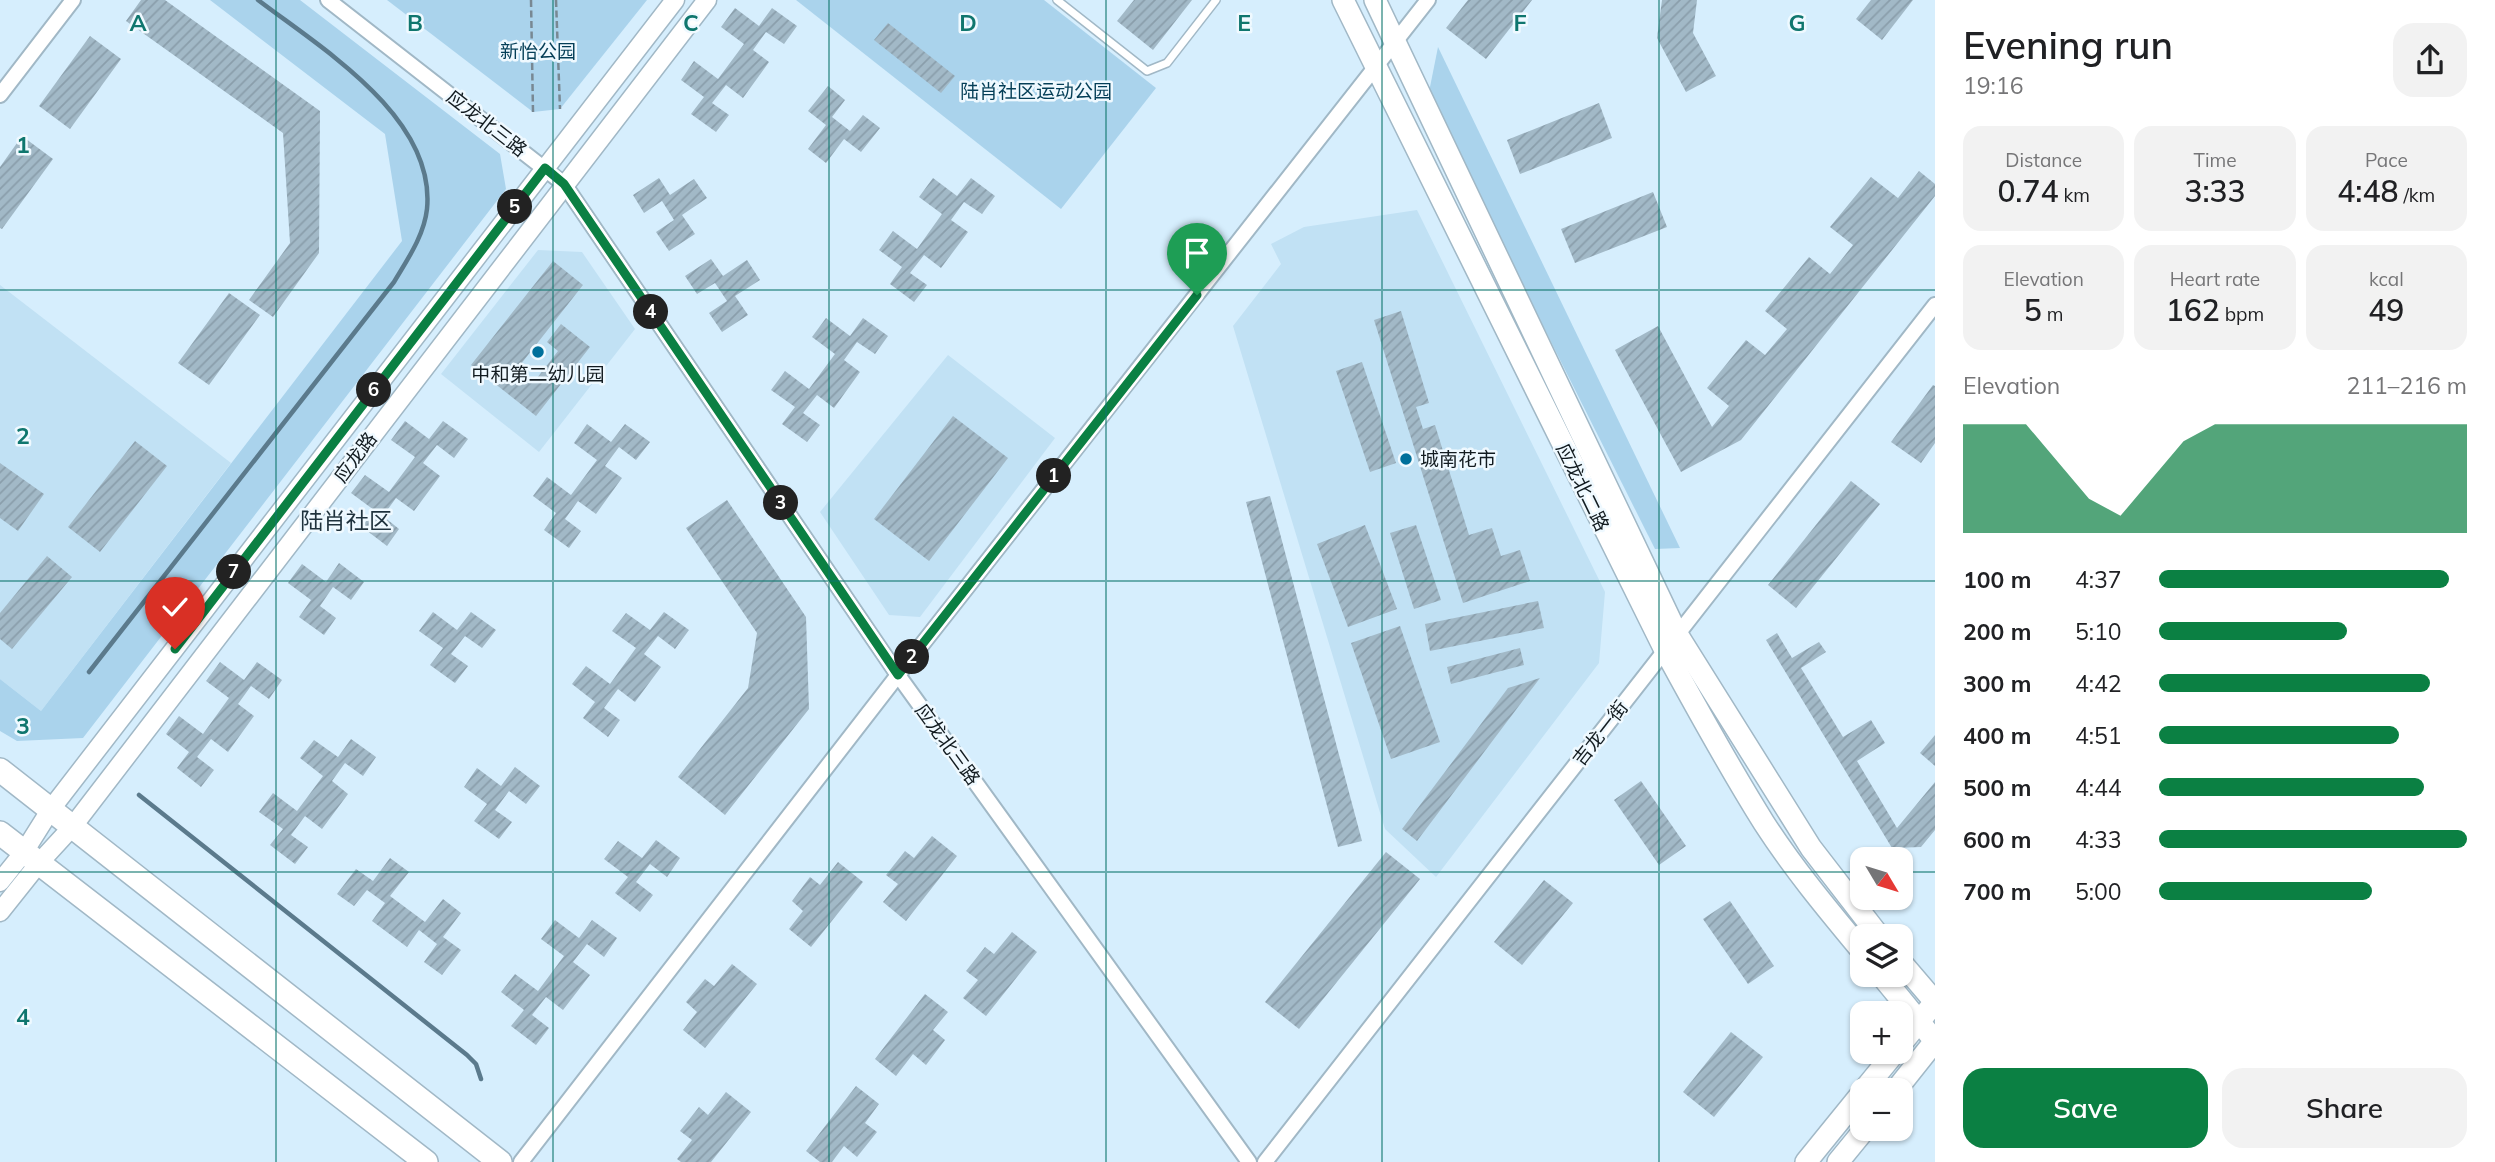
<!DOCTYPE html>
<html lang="en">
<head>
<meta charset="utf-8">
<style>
	:root { --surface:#fff; --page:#f2f2f2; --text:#202124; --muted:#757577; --accent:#0b8043 }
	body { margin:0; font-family:Mulish,"Noto Sans SC",sans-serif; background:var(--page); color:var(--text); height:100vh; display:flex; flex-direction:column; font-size:26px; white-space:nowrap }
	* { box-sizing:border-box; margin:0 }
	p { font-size:23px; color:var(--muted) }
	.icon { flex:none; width:38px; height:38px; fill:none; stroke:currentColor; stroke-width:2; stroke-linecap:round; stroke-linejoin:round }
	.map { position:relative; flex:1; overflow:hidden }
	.drawer { display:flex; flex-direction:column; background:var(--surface); width:560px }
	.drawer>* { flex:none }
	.needle { width:46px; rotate:128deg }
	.controls { position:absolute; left:1850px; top:847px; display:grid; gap:14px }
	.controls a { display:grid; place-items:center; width:63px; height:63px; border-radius:14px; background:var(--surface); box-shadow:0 2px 5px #0004; font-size:35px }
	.pin { position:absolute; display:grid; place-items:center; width:60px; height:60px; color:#fff; margin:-72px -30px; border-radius:50% 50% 50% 0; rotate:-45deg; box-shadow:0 0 7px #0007 }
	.pin .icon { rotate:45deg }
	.km { position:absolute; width:35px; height:35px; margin:-18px; border-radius:50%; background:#222; color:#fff; font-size:19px; line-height:35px; text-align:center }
	.round { display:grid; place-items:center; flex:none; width:74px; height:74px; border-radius:21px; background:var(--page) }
	.overview { display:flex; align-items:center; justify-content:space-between; height:119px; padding:0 28px }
	h1 { font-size:38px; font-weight:600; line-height:52px }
	.stats { display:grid; grid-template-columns:repeat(3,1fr); gap:10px; height:119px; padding:7px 28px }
	.stats div { display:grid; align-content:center; border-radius:18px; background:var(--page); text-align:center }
	.stats b { font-size:30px; font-weight:600 }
	.stats small { font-size:19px; font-weight:400 }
	.stats p { font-size:19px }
	.chart { height:196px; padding:14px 28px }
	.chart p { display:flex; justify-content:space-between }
	.chart svg { width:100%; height:126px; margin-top:7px; fill:var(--accent); opacity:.7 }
	.cta { display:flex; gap:14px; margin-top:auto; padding:14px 28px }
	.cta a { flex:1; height:80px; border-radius:21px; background:var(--accent); color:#fff; font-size:28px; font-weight:600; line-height:80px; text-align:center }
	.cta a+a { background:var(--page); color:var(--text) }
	ul { padding:0 28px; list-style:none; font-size:23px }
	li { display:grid; grid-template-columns:112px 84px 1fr; align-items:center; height:52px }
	li i { height:18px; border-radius:9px; background:var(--accent) }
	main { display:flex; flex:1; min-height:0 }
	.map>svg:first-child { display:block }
</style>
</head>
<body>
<main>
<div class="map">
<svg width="1935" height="1162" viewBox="0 0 1935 1162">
	<defs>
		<pattern id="building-hatch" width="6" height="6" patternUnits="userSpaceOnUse" patternTransform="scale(1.75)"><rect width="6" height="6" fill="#a2b9c7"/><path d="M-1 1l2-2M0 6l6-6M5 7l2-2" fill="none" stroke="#8a9eab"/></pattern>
	</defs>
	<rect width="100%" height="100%" fill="#d6eefd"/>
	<g fill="#c1e1f4">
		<polygon points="1417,210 1605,592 1599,663 1436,877 1385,829 1233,326 1281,264 1271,244 1304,227"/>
		<polygon points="538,250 582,252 635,329 539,452 441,374"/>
		<polygon points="0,285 231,463 41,711 0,679"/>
		<polygon points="948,355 1055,438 920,617 889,615 820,512"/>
	</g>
	<g fill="#aad3ec">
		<polygon points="210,0 300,0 500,154 506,189 83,738 17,741 0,731 0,679 41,711 402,241 385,134"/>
		<polygon points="387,0 647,0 560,109 533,112"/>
		<polygon points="796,0 1044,0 1156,88 1061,209"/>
		<polygon points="1438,47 1680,548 1655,549 1428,97"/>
	</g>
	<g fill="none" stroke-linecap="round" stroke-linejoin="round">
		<g stroke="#5b7a8c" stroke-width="4.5">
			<path d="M89,672L394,282C407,260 424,236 427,209C436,117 321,48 258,0"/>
			<polyline points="139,795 467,1055 476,1064 481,1079"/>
		</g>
	</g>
	<g fill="url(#building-hatch)">
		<polygon points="141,0 165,0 320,111 319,253 273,317 249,300 290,243 283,133 126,21"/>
		<polygon points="1134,0 1192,0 1153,50 1117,21"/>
		<polygon points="1468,0 1532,0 1486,59 1446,28"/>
		<polygon points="1662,0 1697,0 1693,33 1716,76 1686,92 1657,38"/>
		<polygon points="1871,0 1913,0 1882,40 1856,19"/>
		<polygon points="735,8 759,26 772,8 797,26 784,44 766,32 753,50 769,62 743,98 726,85 712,103 729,115 716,132 691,114 704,97 681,80 694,61 718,79 744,44 721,27"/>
		<polygon points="888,23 955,76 941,93 874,40"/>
		<polygon points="90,36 121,59 70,129 39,106"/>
		<polygon points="828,86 845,100 832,117 850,131 863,115 880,128 861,152 844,139 826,163 808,149 826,125 808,111"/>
		<polygon points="1599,103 1612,138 1520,174 1507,140"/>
		<polygon points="22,136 53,159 2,229 0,228 0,167"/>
		<polygon points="1919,171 1935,184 1935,196 1741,440 1681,472 1615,350 1658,326 1712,427 1729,406 1707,388 1746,340 1765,355 1787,329 1765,311 1809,257 1830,274 1853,245 1830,227 1871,177 1898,198"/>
		<polygon points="659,178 670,195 694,179 707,198 682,215 695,234 669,251 656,232 674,220 662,201 644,213 633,195"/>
		<polygon points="933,178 957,196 971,178 995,196 982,214 964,202 951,220 968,232 941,268 924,255 910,273 927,285 914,302 890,284 902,267 879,250 893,231 917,249 942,214 919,197"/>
		<polygon points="1653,192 1667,227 1575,263 1561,229"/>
		<polygon points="711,259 723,276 747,260 760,280 735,296 748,315 722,332 709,313 727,301 715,283 697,294 685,276"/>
		<polygon points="553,261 583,285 517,369 534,382 558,351 547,342 561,324 590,347 536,416 471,365"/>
		<polygon points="229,293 260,315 209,385 178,363"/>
		<polygon points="1401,311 1429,403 1416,407 1423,429 1435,425 1469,535 1492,528 1501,556 1520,550 1530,581 1463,603 1374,320"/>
		<polygon points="826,318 850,336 863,318 888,336 875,354 857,342 844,360 860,372 834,408 817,395 803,413 820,425 807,442 782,424 795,407 771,390 785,371 809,389 835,354 812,337"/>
		<polygon points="1362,362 1396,463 1370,472 1336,371"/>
		<polygon points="1933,385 1935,386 1935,443 1921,463 1891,442"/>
		<polygon points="953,416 1008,458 929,561 874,519"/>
		<polygon points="405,421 429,439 443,421 468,439 454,458 437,445 423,463 440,476 414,511 396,498 383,516 399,529 387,546 362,527 374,510 351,493 365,475 389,492 415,457 391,440"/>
		<polygon points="587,424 611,442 625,424 650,442 636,460 619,447 605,466 622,478 596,514 578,501 565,519 581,531 569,548 544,530 556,513 533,496 547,477 571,495 597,460 574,443"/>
		<polygon points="135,441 167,466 100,552 68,527"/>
		<polygon points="0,463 44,494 18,531 0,518"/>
		<polygon points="1851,481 1880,504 1796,608 1768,585"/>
		<polygon points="1270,496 1362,841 1338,847 1246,502"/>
		<polygon points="727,500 806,617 809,709 725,815 678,777 748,688 757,633 686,528"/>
		<polygon points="1365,525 1397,609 1348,627 1317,544"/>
		<polygon points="1416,525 1441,600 1414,609 1390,533"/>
		<polygon points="47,556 72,577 12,649 0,639 0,613"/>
		<polygon points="339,563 364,582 351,600 333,587 320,606 336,618 324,635 299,617 311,600 288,583 302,564 326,582"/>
		<polygon points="1538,601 1544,628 1430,651 1425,624"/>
		<polygon points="433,612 457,630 471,612 496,630 482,648 465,636 451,654 468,666 455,683 430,665 443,648 419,631"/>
		<polygon points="664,612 689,630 675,649 658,636 644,654 661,667 635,702 618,689 604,708 620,720 608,737 583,718 595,702 572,684 586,666 610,684 636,648 612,631 626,613 650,630"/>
		<polygon points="1400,626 1440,742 1391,759 1351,643"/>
		<polygon points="1777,633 1792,658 1819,642 1826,652 1801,668 1843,737 1871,720 1885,743 1857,761 1897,828 1935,782 1935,830 1921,847 1892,848 1766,640"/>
		<polygon points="1520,648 1524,665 1451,684 1447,667"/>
		<polygon points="220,662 244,680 257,662 282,680 269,699 251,686 238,704 254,716 228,752 211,739 197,757 214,770 201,787 177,768 189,752 166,734 179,716 203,734 229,698 206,681"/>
		<polygon points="1540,678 1417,841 1402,829 1508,688"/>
		<polygon points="1935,735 1935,766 1920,753"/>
		<polygon points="351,739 376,757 363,776 345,763 332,781 348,794 322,829 305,816 291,835 308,847 295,864 270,845 283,829 259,812 273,793 297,811 323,776 300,758 314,740 338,757"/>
		<polygon points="515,767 540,786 526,804 509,791 495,810 512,822 499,839 474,821 487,804 464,787 477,768 501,786"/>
		<polygon points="1641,781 1686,846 1659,865 1614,800"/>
		<polygon points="932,836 957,856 906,921 883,902 898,884 886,875 905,851 914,858"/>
		<polygon points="656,840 680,858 667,877 650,864 636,882 653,895 640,912 615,893 628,877 604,859 618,841 642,858"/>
		<polygon points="1386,852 1420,879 1299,1029 1265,1002"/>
		<polygon points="390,858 409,872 390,896 425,922 443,899 461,913 443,937 461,950 442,975 424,962 437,944 419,930 407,947 372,921 385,903 367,890 354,906 337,894 356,869 373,881"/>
		<polygon points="838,862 863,882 811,947 789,929 803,911 792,901 810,877 820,885"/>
		<polygon points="1544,880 1573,903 1522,965 1494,942"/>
		<polygon points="1730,901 1774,966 1748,984 1703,919"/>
		<polygon points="555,920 579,938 592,920 617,938 604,957 587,944 573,962 590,975 563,1010 546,997 532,1015 549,1028 536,1045 511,1026 524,1010 501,992 515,974 538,991 564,956 541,939"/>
		<polygon points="1012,932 1037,952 986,1016 963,998 978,980 966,971 985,947 994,954"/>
		<polygon points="732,964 757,984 705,1048 683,1030 697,1012 686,1002 705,979 714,986"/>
		<polygon points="925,994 948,1012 933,1030 945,1040 926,1065 913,1054 896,1076 875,1059"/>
		<polygon points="1731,1032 1763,1057 1714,1117 1683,1092"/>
		<polygon points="856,1086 879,1104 865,1123 877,1132 857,1157 844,1146 832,1162 820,1162 806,1151"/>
		<polygon points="726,1092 751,1112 711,1162 681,1162 677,1159 692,1140 680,1131 699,1107 708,1115"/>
	</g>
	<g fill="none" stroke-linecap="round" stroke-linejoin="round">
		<defs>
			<polyline id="service" points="1057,0 1147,71 1167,63 1216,0"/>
			<g id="minor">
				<polyline points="328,0 564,184 898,675 1249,1162"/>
				<polyline points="0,95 73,0"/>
				<polyline points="521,1162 898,675 1428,0"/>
				<polyline points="1265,1162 1935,305"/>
			</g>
			<g id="tertiary">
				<polyline points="0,882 24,852 51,809 675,0"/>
				<polyline points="0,912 39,863 73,826 707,0"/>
			</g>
			<g id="secondary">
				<path d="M1343,0L1665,650C1697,709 1729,767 1764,823C1793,868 1828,910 1862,951"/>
				<polyline points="1375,0 1677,634 1811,848 1879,936"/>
				<polyline points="1900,961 1935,1002"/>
				<polyline points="1881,975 1935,1041"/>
				<polyline points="1900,1045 1935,1002"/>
				<polyline points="1864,1090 1895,1052"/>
				<polyline points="1896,1090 1935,1041"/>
				<polyline points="1806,1162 1862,1093"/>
				<polyline points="1838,1162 1865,1129"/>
			</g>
			<g id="primary">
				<polyline points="0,770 500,1162"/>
				<polyline points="0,833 426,1162"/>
			</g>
		</defs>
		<use href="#service" stroke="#a1b8c6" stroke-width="10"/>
		<use href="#minor" stroke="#a1b8c6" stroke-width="18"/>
		<use href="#tertiary" stroke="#a1b8c6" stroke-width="21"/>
		<use href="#secondary" stroke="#a1b8c6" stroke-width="24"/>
		<use href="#primary" stroke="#a1b8c6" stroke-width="26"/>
		<g stroke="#788893" stroke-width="2.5" stroke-dasharray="7 3.5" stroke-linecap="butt">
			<polyline points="531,0 533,112"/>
			<polyline points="556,0 560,109"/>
		</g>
		<use href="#service" stroke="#fff" stroke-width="7"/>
		<use href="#minor" stroke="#fff" stroke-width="14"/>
		<use href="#tertiary" stroke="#fff" stroke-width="18"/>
		<use href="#secondary" stroke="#fff" stroke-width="21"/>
		<use href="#primary" stroke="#fff" stroke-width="23"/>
	</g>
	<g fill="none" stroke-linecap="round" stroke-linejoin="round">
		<defs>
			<polyline id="route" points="175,649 545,168 564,184 898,675 1197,295"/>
		</defs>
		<use href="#route" stroke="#fff" stroke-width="14"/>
		<use href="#route" stroke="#0b8043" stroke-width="9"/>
	</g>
	<path fill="none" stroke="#0f766e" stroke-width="2" stroke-opacity="0.55" d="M276,0V1162M553,0V1162M829,0V1162M1106,0V1162M1382,0V1162M1659,0V1162M0,290H1935M0,581H1935M0,872H1862M1900,872H1935"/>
	<g fill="#00709b" stroke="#eff9ff" stroke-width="2.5">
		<circle cx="538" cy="352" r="7"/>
		<circle cx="1406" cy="459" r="7"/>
	</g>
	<g text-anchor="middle" stroke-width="5" stroke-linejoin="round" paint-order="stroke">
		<g font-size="19" fill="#043e57" stroke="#eff9ff">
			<text x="538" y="58">新怡公园</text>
			<text x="1036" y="98">陆肖社区运动公园</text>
		</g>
		<g font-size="19" fill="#121b20" stroke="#eff9ff">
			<text transform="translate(487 123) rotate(38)" y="7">应龙北三路</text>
			<text transform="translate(355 457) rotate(-53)" y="7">应龙路</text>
			<text transform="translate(1583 487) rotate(64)" y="7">应龙北二路</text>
			<text transform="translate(1600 733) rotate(-52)" y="7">吉龙一街</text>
			<text transform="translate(948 744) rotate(54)" y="7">应龙北三路</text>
		</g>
		<g font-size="19" fill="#121b20" stroke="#eff9ff">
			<text x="538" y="381">中和第二幼儿园</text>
			<text x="1420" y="466" text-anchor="start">城南花市</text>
		</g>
		<g font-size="23" fill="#1f323d" stroke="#eff9ff">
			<text x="346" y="529">陆肖社区</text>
		</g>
	</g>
	<g font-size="23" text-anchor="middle" font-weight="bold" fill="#0f766e" stroke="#eff9ff" stroke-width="5" stroke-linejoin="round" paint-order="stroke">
		<text x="138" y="31">A</text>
		<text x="415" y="31">B</text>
		<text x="691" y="31">C</text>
		<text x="968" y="31">D</text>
		<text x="1244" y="31">E</text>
		<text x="1520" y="31">F</text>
		<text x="1797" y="31">G</text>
		<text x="23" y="153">1</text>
		<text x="23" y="444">2</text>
		<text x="23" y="734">3</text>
		<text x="23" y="1025">4</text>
	</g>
</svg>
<div class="controls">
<a><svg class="needle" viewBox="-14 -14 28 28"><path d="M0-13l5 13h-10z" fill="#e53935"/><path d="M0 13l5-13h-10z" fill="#757577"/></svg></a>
<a><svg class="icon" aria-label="layers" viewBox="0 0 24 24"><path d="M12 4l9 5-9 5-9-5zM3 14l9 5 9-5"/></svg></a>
<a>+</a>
<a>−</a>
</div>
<div class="pin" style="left:1197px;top:295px;background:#1e9e55"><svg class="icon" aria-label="arrive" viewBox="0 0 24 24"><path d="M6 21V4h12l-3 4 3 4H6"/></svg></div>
<div class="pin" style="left:175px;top:649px;background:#d93025"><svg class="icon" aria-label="check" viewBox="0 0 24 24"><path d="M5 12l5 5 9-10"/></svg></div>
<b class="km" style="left:1054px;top:476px">1</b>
<b class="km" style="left:912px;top:657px">2</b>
<b class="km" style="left:781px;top:503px">3</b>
<b class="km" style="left:651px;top:312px">4</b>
<b class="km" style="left:515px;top:207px">5</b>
<b class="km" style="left:374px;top:390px">6</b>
<b class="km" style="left:234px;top:572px">7</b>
</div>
<section class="drawer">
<div class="overview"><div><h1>Evening run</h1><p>19:16</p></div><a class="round"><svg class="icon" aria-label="share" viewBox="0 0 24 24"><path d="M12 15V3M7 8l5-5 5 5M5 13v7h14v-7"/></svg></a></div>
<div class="stats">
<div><p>Distance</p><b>0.74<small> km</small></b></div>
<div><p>Time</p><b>3:33</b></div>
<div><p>Pace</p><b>4:48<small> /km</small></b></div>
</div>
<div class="stats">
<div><p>Elevation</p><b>5<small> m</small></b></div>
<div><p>Heart rate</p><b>162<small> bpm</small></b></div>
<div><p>kcal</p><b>49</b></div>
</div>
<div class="chart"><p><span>Elevation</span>211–216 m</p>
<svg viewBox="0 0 160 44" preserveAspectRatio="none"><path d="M0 44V6L10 6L20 6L30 19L40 32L50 38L60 25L70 12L80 6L90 6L100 6L110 6L120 6L130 6L140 6L150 6L160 6V44z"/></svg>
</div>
<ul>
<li><b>100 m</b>4:37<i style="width:94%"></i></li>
<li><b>200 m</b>5:10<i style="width:61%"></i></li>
<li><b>300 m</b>4:42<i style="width:88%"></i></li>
<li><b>400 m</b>4:51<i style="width:78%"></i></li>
<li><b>500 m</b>4:44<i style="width:86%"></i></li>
<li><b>600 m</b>4:33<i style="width:100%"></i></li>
<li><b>700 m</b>5:00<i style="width:69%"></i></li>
</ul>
<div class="cta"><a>Save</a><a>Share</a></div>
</section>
</main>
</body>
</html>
